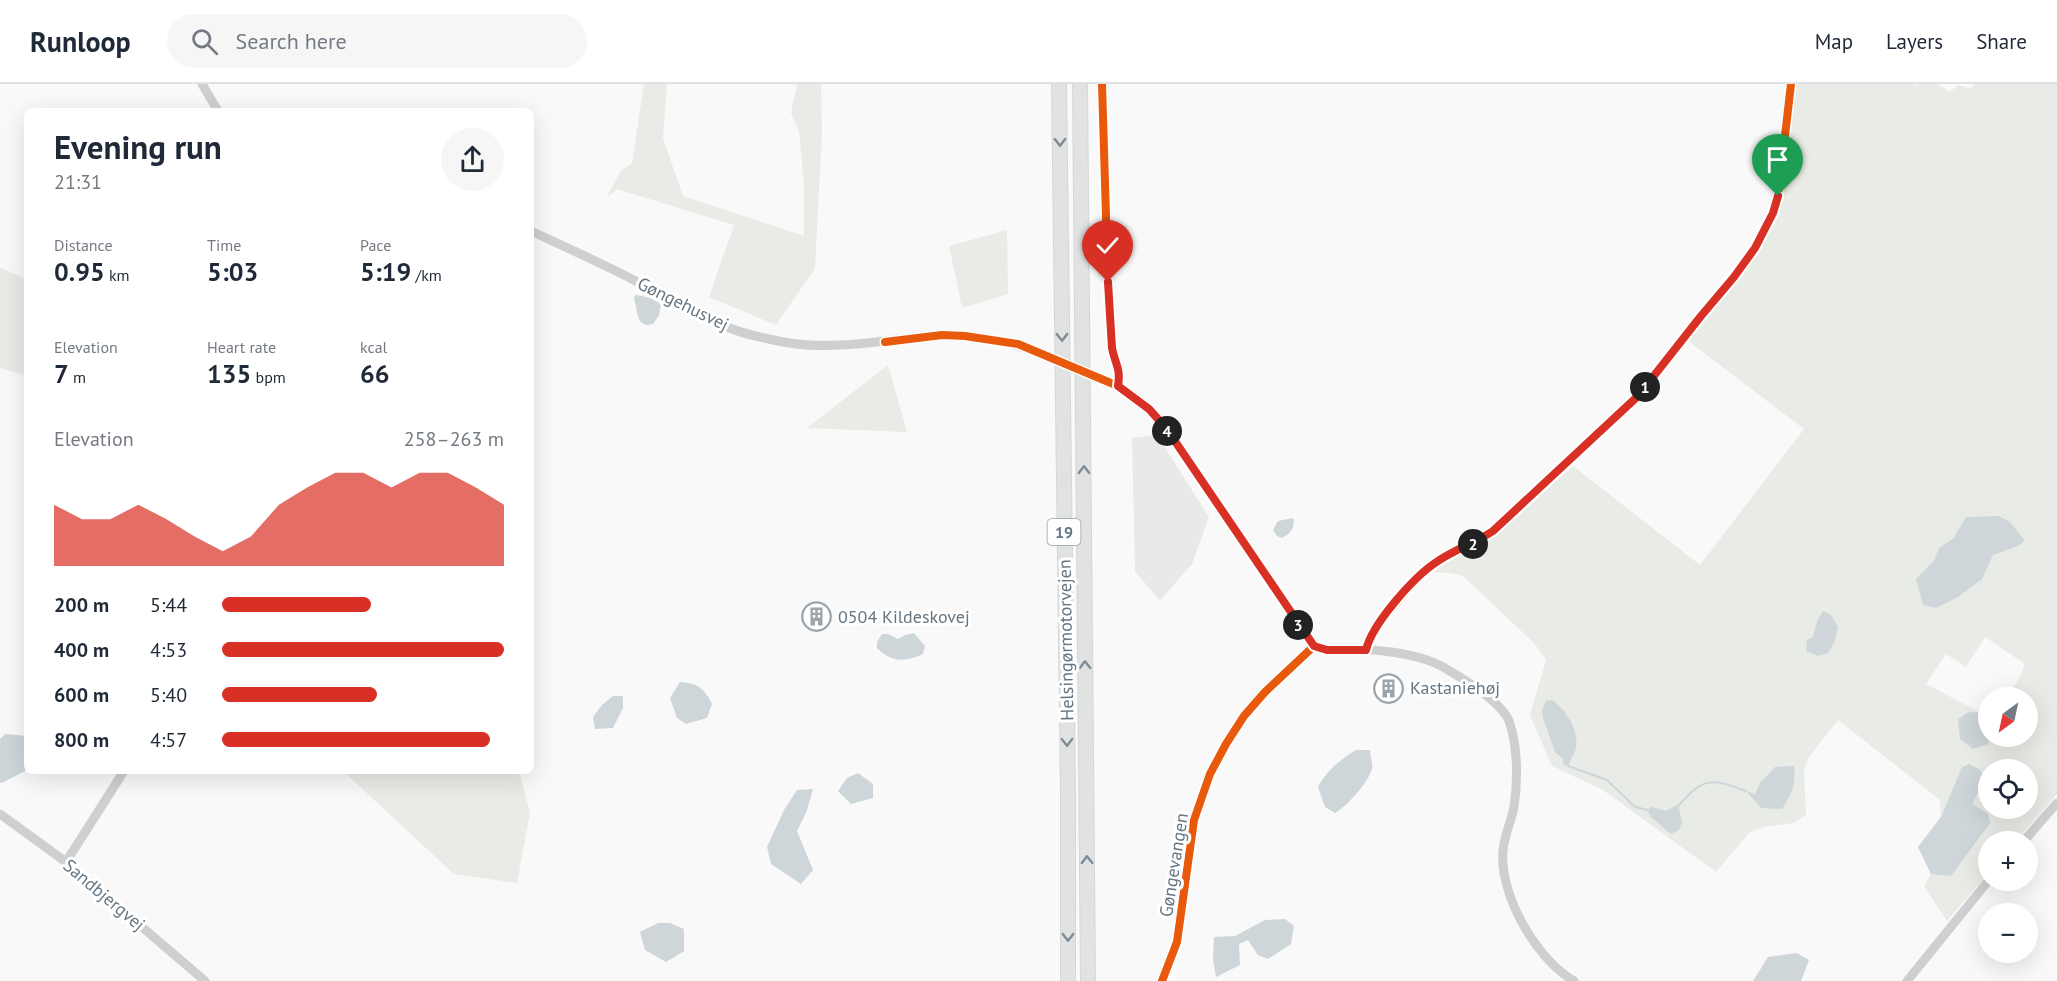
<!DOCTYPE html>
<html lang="en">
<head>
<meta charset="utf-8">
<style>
	:root { --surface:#fff; --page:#f6f6f7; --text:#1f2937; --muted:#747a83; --line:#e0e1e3; --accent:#d93025 }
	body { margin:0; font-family:"PT Sans",sans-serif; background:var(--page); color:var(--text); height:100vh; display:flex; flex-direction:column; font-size:22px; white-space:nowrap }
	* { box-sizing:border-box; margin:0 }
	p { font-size:20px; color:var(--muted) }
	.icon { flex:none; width:33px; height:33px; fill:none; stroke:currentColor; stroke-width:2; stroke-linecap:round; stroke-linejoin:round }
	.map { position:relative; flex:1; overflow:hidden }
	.details { position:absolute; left:24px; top:24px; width:510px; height:666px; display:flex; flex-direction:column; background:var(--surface); border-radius:9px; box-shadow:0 6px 24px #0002 }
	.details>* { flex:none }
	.needle { width:39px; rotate:213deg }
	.tools { position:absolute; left:1978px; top:603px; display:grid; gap:12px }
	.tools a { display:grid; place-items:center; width:60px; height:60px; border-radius:50%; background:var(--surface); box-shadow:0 6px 24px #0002; font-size:30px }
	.pin { position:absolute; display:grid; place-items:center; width:51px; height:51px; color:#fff; margin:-62px -26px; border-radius:50% 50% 50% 0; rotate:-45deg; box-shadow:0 0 6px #0007 }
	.pin .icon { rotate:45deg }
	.km { position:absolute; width:30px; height:30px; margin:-15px; border-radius:50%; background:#222; color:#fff; font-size:16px; line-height:30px; text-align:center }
	.round { display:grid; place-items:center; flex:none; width:63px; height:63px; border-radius:32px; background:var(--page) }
	.summary { display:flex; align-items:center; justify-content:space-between; height:102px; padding:0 30px }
	h1 { font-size:33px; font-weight:800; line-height:45px }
	.stats { display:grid; grid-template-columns:repeat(3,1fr); gap:9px; height:102px; padding:6px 30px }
	.stats div { display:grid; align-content:center }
	.stats b { font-size:26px; font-weight:800 }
	.stats small { font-size:16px; font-weight:400 }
	.stats p { font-size:16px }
	.chart { height:168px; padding:12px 30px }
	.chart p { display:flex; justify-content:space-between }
	.chart svg { width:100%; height:108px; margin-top:6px; fill:var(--accent); opacity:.7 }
	ul { padding:0 30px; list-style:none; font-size:20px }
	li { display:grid; grid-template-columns:96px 72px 1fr; align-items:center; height:45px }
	li i { height:15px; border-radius:8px; background:var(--accent) }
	header { display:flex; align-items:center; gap:36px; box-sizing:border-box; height:84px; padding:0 30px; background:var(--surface); border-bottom:2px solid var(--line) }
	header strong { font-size:28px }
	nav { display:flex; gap:33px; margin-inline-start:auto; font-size:21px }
	.search { width:420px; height:54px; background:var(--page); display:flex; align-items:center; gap:15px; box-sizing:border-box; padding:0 21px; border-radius:33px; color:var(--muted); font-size:22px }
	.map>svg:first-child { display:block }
</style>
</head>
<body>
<header>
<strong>Runloop</strong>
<div class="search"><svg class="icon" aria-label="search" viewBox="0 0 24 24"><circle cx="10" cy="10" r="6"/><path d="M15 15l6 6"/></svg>Search here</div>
<nav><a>Map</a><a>Layers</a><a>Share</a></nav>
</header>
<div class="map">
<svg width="2057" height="897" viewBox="0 0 2057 897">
	<rect width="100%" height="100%" fill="#f9f9f9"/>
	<polygon fill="#e8e9e9" points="1157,351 1209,433 1192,480 1160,517 1135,487 1132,354"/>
	<g fill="#e8ebe6" fill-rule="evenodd">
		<polygon points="644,0 667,0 663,54 683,112 804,152 804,99 799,47 791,29 797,0 821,0 822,49 815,184 776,241 709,213 734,141 617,105 606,114 621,86 632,80"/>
		<path d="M1795,0H1912L1916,2L1918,0H1938L1949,8L1959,1L1971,5L1974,0H2057V710L2016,757L1989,758V788L1947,837L1924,802L1931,790L1918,763L1941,733L1940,716L1838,636L1809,673L1804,686L1806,731L1793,739L1763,743L1749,749L1716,788L1603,706L1552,682L1530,631L1546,576L1535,560L1463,492L1450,489L1430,488C1448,473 1472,467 1491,453C1520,433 1546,405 1573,382L1700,481L1804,345L1687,256C1720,216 1771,164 1782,113ZM1985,553L2025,580L2019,595L2005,613L2028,614V652H1989V633L1926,600L1946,570L1966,583ZM1989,686H2028V724H1989Z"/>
		<polygon points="1007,146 1008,210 962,224 949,162"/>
		<polygon points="0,183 27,196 27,292 0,284"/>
		<polygon points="888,281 907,348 807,344"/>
		<polygon points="343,687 505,687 520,691 530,729 517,799 454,790"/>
	</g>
	<g fill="#ced6d9">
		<path d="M635,211C644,212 655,214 661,221L659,231L653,240C636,245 638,226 634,215Z"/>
		<polygon points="1999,432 2010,438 2025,457 2018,462 1993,471 1982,495 1958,513 1936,524 1923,521 1916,495 1934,477 1939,464 1953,455 1966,433"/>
		<path d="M1293,434C1296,443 1290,450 1282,454L1277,452L1273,446L1278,437Z"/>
		<polygon points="1823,527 1831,531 1838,543 1835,557 1828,569 1818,572 1806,567 1807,556 1813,553 1818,535"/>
		<path d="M914,549L925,562L923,570C905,578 892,579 877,564V558L882,550H888L898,555L905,551Z"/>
		<path d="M680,598C697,599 704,604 712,620L707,634L686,640L677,634L670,614Z"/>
		<polygon points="613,612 623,612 623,624 613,644 595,645 593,633 602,621"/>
		<path d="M1552,616C1566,626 1579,646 1576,664C1574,671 1570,675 1568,682L1564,681L1562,674L1555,668L1543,634L1542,626L1546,617Z"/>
		<polygon points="1969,628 1983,629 1989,640 1988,660 1973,665 1960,655 1958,635"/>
		<polygon points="5,650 27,652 27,683 25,687 2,699 0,698 0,655"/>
		<path d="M1356,666H1370C1370,672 1373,680 1372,685C1368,699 1347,722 1335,729L1325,723L1318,703C1327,686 1340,676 1356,666Z"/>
		<polygon points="1969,680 1979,685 1985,694 1972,720 1988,730 1990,739 1951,792 1931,790 1918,763 1941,733 1962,683"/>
		<path d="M1794,682C1796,699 1792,711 1782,725L1761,724L1746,707L1755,710L1760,699L1775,683Z"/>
		<polygon points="858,689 873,700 873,714 851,720 838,707 847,694"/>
		<polygon points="813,705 806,729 797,747 813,786 801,800 771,780 767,763 784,726 797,706"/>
		<polygon points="1677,721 1679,724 1682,739 1679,746 1671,750 1650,732 1648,726 1651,723 1666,727"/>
		<polygon points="1285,835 1294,842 1291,860 1268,875 1258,871 1248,856 1239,860 1240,881 1216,893 1213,875 1214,853 1235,852 1265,836"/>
		<polygon points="658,839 670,839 684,845 684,867 666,878 645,866 640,848"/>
		<polygon points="1797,869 1809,876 1801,897 1753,897 1768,873"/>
	</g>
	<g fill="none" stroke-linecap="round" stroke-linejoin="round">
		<g stroke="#ced6d9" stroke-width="2">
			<polyline points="1568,682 1607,696 1635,723 1648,726"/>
			<path d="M1678,722C1704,693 1710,694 1746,707"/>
		</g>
		<defs>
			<g id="highway">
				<polyline points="1059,0 1068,712 1068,897"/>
				<polyline points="1080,0 1088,897"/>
			</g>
		</defs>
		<use href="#highway" stroke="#d5d6d6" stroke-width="16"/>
		<g stroke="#cecfd0" stroke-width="9">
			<polyline points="202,0 218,27"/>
			<path d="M531,147C561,161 592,175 622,190C656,207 690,229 727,243C746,251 768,255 789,259C841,267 891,254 943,251C977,250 1009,257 1040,270"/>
			<path d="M1114,301L1138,315L1166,344L1314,562C1328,567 1340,564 1354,565C1383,566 1418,569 1443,583C1462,594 1501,617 1509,637C1518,662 1518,697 1514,723C1511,738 1504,752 1503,767C1499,810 1536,875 1574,897"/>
			<path d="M1366,566L1373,547L1423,488L1437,478L1493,447L1625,326C1652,297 1675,264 1699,233C1730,195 1765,160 1778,112L1791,0"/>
			<polyline points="0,730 66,778 205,897"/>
			<polyline points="2023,758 2057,719"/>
			<polyline points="66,778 124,687"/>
			<polyline points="1162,897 1177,858 1194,736 1210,690 1226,660 1244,632 1265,608 1314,562"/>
			<polyline points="1907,897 1989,796"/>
		</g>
		<use href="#highway" stroke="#e1e2e2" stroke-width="14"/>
		<polyline stroke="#cecfd0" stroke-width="9" points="1040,270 1114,301"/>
		<defs>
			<g id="cycleway">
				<path d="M1102,0L1108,198L1112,264C1115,280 1121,284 1118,302"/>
				<path d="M885,258L942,251L965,252L1018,260L1118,302L1149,325L1166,344L1314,562L1327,566H1366L1373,547L1423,488L1437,478L1493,447L1625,326C1652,297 1675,264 1699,233C1730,195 1765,160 1778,112L1791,0"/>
				<polyline points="1162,897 1177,858 1194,736 1210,690 1226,660 1244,632 1265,608 1314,562"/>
			</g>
		</defs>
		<use href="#cycleway" stroke="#fff" stroke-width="11"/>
		<use href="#cycleway" stroke="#e8590c" stroke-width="8"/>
	</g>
	<defs><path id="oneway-chevron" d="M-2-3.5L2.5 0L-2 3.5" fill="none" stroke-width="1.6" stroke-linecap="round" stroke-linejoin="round" transform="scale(1.5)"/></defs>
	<g stroke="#7e8c96">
		<use href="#oneway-chevron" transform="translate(1060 58) rotate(89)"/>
		<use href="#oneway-chevron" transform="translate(1062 253) rotate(89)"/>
		<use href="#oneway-chevron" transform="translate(1084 386) rotate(-91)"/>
		<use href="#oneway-chevron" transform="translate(1085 581) rotate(-91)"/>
		<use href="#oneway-chevron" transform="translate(1067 658) rotate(89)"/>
		<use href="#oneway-chevron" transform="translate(1087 776) rotate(-91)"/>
		<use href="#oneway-chevron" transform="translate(1068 853) rotate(90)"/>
	</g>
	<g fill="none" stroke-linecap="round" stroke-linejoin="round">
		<defs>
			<path id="route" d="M1108,198L1112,264C1115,280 1121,284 1118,302L1149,325L1166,344L1314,562L1327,566H1366C1372,540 1413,494 1435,479C1453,466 1475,459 1493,447L1638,312L1701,232L1734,193L1755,164L1773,129L1778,112"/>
		</defs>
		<use href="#route" stroke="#fff" stroke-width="12"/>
		<use href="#route" stroke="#d93025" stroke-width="8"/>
	</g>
	<defs>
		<symbol id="building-ring" viewBox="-11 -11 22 22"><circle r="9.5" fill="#fff" stroke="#99a4ac" stroke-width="1.5"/><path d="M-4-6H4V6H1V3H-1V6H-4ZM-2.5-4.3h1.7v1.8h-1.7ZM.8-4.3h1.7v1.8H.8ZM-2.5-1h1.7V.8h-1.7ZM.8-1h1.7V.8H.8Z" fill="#99a4ac"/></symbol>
	</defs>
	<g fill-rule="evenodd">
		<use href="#building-ring" x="800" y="516" width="33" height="33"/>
		<use href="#building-ring" x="1372" y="588" width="33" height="33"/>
	</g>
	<g text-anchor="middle" stroke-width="6" stroke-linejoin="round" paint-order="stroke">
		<rect fill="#fff" stroke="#939fa8" stroke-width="1.5" x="1047.5" y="435" width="33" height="26" rx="4.5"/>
		<g font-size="16" font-weight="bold" fill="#657683">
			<text x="1064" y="454">19</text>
		</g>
		<g font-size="18" fill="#657683" stroke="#fff">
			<text transform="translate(683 220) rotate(26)" y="6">Gøngehusvej</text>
			<text transform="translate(1066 556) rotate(-91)" y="6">Helsingørmotorvejen</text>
			<text transform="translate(1174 781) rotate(-81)" y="6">Gøngevangen</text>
			<text transform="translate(104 811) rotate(40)" y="6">Sandbjergvej</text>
		</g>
		<g font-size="18" fill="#657683" stroke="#fff" text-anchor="start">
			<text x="838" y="539">0504 Kildeskovej</text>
			<text x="1410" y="610">Kastaniehøj</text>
		</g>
	</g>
</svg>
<div class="tools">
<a><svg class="needle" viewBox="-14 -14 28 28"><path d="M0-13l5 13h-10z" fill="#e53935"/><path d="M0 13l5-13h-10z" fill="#747a83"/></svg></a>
<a><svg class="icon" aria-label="locate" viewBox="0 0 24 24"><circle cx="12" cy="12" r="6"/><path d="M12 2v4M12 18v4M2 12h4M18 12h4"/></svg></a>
<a>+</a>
<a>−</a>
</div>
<div class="pin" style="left:1778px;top:112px;background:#1e9e55"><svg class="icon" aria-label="arrive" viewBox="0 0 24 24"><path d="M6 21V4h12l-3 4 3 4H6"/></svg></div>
<div class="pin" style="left:1108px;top:198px;background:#d93025"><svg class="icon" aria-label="check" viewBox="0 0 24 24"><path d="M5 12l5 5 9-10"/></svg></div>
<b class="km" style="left:1645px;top:303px">1</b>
<b class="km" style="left:1473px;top:460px">2</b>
<b class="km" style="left:1298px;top:541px">3</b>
<b class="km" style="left:1167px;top:347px">4</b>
<section class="details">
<div class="summary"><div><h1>Evening run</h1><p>21:31</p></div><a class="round"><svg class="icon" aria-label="share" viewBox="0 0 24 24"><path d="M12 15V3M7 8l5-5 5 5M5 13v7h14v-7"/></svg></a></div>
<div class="stats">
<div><p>Distance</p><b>0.95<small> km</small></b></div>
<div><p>Time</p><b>5:03</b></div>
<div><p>Pace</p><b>5:19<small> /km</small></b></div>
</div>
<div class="stats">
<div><p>Elevation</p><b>7<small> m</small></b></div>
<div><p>Heart rate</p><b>135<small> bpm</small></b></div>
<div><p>kcal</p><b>66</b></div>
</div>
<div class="chart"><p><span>Elevation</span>258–263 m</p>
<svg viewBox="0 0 160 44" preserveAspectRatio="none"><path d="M0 44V19L10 25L20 25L30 19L40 25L50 32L60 38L70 32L80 19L90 12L100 6L110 6L120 12L130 6L140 6L150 12L160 19V44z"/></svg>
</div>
<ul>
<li><b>200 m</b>5:44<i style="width:53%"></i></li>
<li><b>400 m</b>4:53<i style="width:100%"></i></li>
<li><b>600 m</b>5:40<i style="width:55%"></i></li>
<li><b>800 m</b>4:57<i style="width:95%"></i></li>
</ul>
</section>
</div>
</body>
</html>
